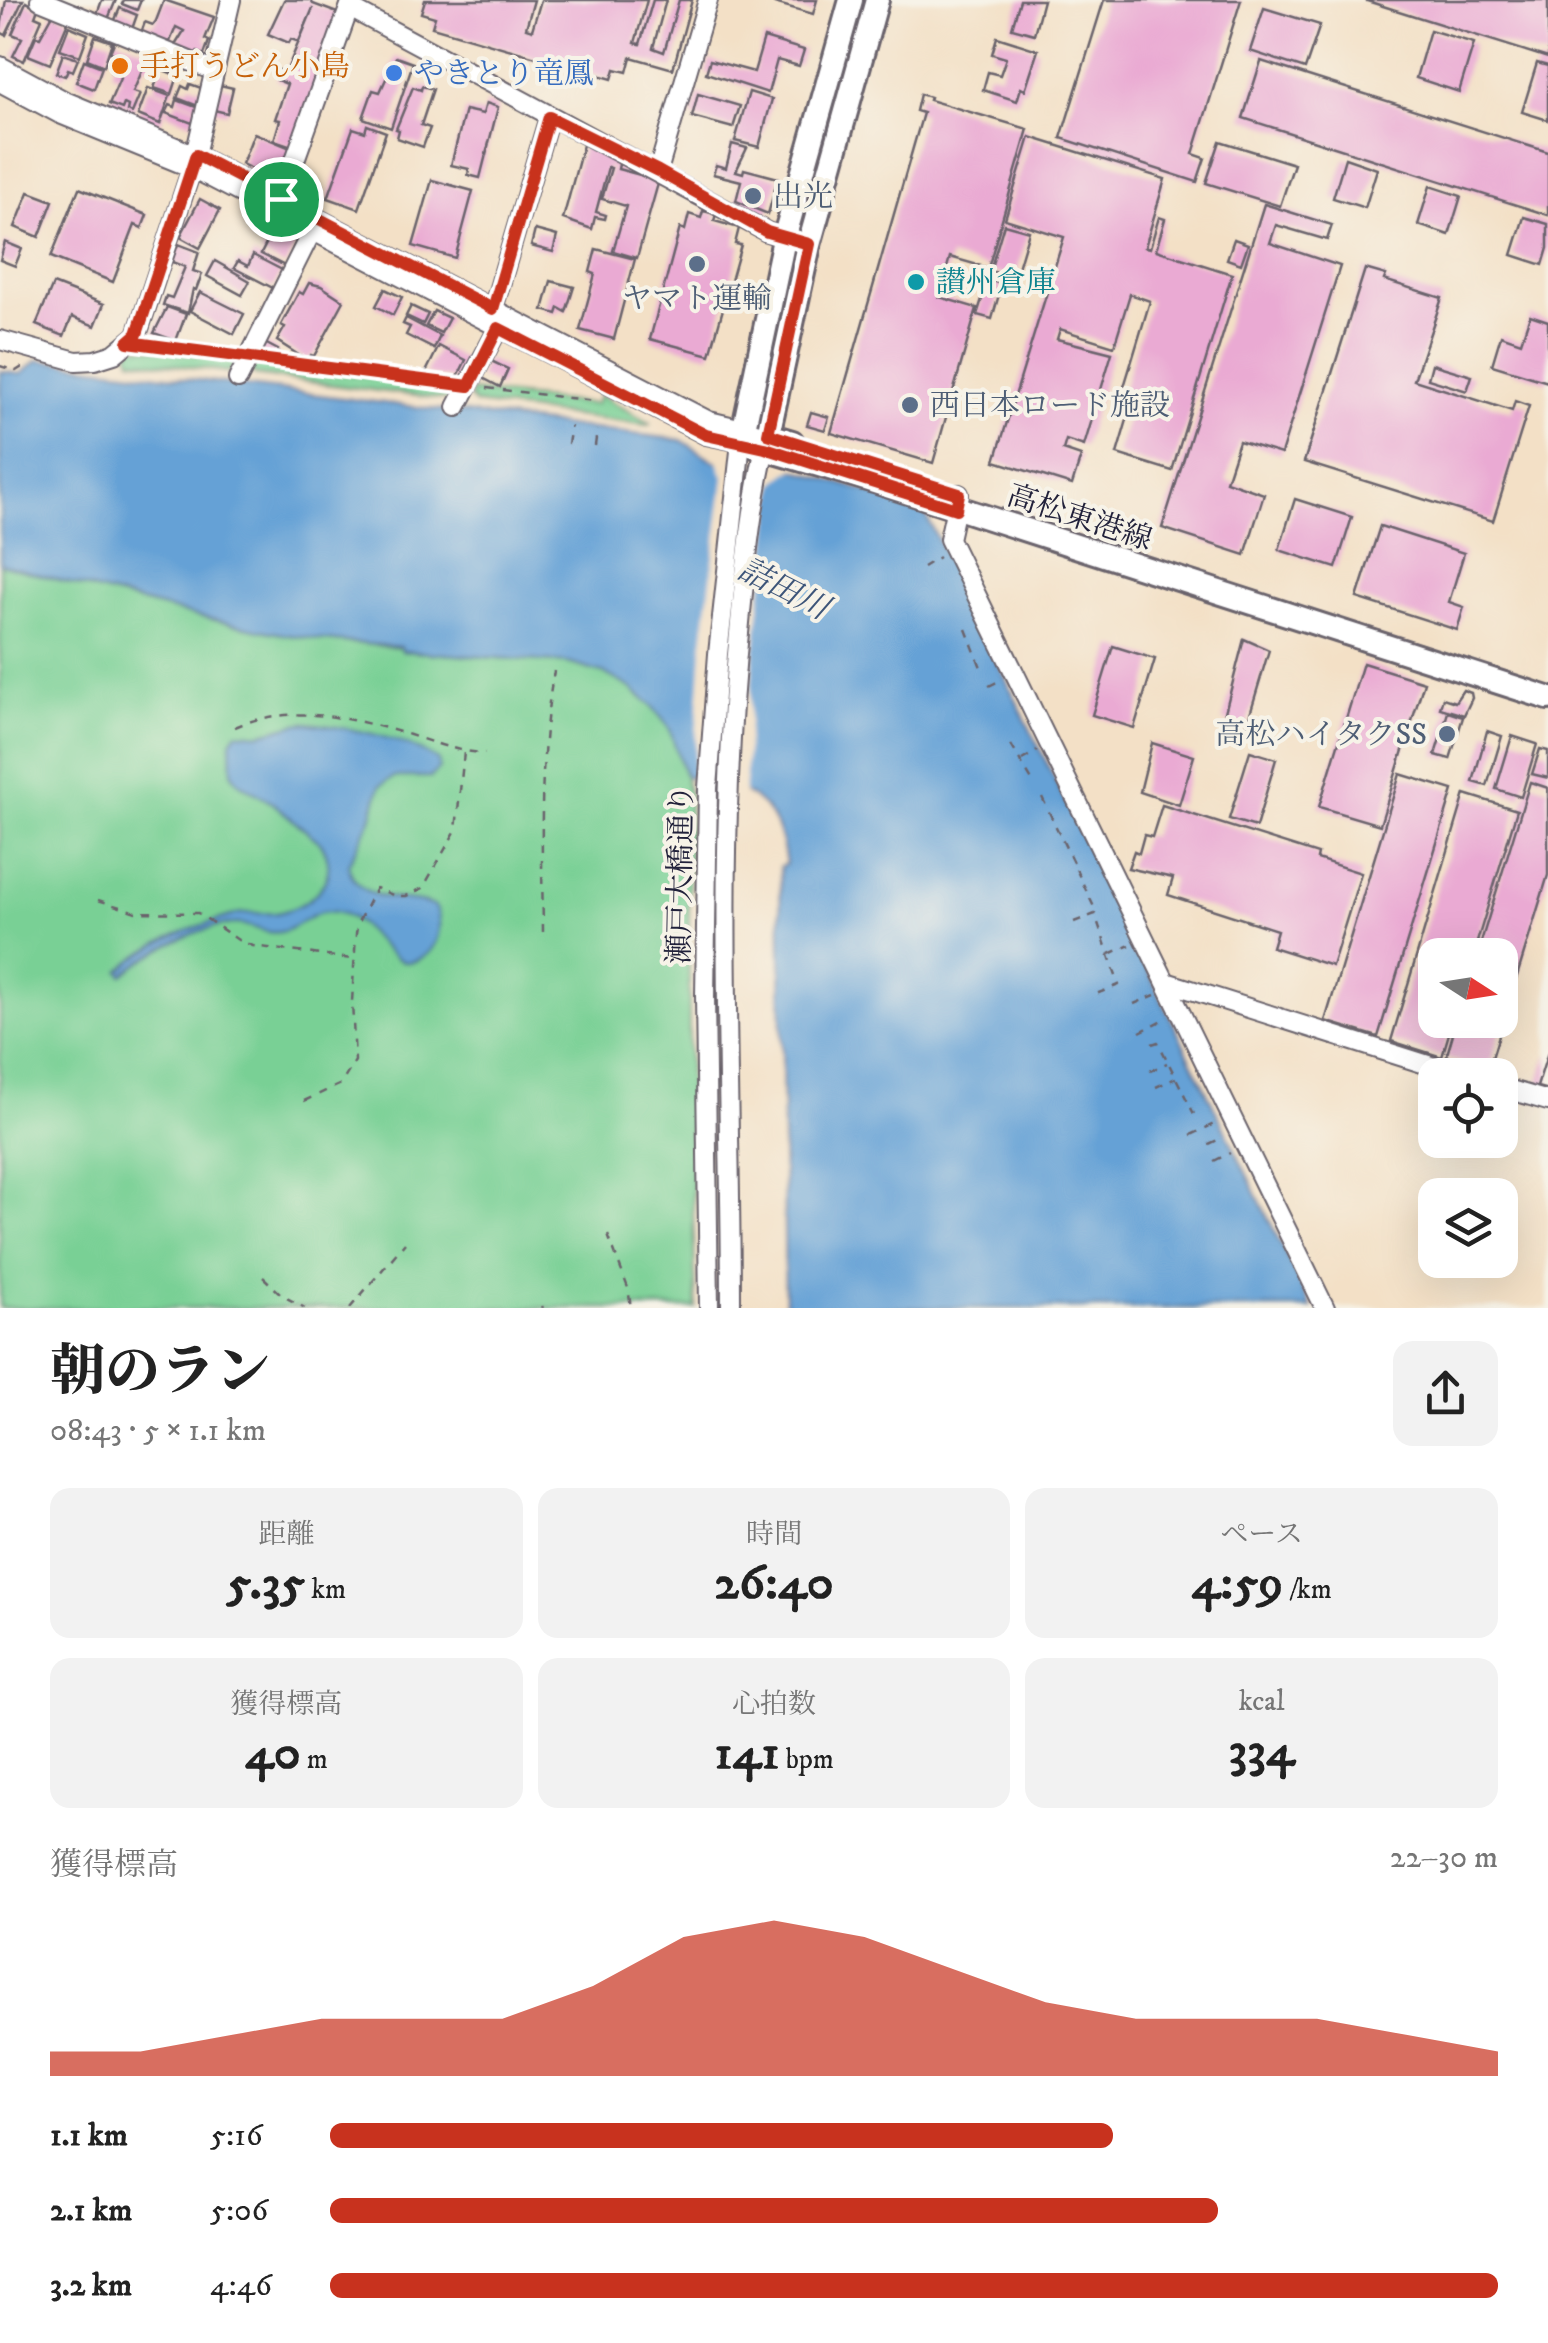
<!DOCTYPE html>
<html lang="ja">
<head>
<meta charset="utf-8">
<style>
	:root { --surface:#fff; --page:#f2f2f2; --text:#222; --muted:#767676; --accent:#c8321e }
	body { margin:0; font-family:"IM FELL DW Pica","Noto Serif JP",serif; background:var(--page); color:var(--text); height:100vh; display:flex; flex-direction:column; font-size:38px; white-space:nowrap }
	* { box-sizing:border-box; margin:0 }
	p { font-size:32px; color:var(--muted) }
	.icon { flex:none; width:55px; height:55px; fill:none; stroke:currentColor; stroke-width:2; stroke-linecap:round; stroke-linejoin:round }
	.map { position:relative; height:1308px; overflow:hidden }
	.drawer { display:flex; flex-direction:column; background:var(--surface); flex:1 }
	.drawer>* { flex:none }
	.needle { width:65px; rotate:102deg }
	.tools { position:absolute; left:1418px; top:938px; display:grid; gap:20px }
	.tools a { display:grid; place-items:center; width:100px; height:100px; border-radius:20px; background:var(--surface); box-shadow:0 10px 40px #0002; font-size:50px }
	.pin { position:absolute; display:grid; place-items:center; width:85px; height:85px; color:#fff; margin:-42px; border:5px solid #fff; border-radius:50%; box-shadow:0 2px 10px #0007 }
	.round { display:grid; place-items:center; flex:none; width:105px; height:105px; border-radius:20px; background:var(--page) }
	.headline { display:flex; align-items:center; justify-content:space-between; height:170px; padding:0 50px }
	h1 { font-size:55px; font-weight:800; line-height:75px }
	.stats { display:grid; grid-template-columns:repeat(3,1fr); gap:15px; height:170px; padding:10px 50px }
	.stats div { display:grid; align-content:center; border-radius:20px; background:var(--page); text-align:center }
	.stats b { font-size:50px; font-weight:800 }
	.stats small { font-size:28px; font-weight:400 }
	.stats p { font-size:28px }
	.chart { height:280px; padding:20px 50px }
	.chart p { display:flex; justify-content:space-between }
	.chart svg { width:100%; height:180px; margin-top:10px; fill:var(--accent); opacity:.7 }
	ul { padding:0 50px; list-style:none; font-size:32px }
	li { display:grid; grid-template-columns:160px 120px 1fr; align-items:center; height:75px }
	li i { height:25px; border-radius:12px; background:var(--accent) }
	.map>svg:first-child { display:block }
</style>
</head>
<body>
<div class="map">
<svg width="1548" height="1308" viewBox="0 0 1548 1308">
	<rect width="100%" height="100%" fill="#f7f3e8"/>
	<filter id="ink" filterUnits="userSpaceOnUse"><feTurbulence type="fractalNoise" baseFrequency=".01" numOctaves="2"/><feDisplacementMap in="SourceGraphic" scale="20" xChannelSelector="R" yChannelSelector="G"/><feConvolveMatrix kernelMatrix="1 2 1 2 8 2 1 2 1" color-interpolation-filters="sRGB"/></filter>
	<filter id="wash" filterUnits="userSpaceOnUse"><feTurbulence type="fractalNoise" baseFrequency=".0048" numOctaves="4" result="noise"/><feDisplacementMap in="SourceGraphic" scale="40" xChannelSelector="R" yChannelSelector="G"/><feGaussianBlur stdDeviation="2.25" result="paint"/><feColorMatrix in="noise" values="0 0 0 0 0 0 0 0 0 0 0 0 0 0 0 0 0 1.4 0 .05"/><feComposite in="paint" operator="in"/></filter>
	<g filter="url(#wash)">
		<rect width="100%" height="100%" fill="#f3e0c6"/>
		<g fill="#79d095" stroke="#4e7968" stroke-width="2.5">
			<polygon points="133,346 240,359 229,372 131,359 129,352"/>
			<polygon points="251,363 270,365 271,363 458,387 449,400 255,375 250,370"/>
			<polygon points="471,391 595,404 600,395 650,423 648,425 475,404 470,398"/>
			<path d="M0,564C85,587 169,611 256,629C304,639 353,643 402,648L403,651L568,663L606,674L631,688L652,706L669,727L680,755L689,796V1073L696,1308H0Z"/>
		</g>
		<g fill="#65a1d6" stroke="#446288" stroke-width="2.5">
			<path d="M38,360L681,440L716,462L797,470L923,509L1312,1308H785L780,866L786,864C776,793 747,790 685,776L669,727L652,706L631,688L606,674L568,663L402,651L401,647C352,643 304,639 255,629C169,611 85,587 0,564V371L21,374Z"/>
			<path d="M306,723C351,728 399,736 438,760L439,768L431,777H394L380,786L371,819L348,865C360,910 414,893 436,908C446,932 432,963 404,962C380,952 369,924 344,914C313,903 304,927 280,932C264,935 250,923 235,924C198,925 151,953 123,975L120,971C152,941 196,926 238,914C251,911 264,915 277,913C311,907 343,878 321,843L274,804L239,783L232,774L231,741L236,733C246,731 253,735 262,733C277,730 289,724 306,723Z"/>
		</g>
		<polygon fill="#f3e0c6" points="715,455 797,466 775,483 753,665 744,796 693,783 702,649 724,477"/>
		<g id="blocks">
			<g fill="#eaaad3">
				<polygon points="6,0 23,0 6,35 0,32"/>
				<polygon points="102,0 116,0 108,19 97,14"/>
				<polygon points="124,0 141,0 137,10 122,4"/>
				<polygon points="164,0 214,17 205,39 209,41 204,55 197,52 196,56 174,47 184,31 176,27 169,44 141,33 145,22 153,25 156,21"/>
				<polygon points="284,0 310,0 313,4 340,14 295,147 274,140 280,120 275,119 287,84 277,80 280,70 286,72 313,8 299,42 291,39 289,43 268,34"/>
				<polygon points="425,0 534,0 526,28 532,30 541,0 647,0 635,43 640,44 653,0 666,0 653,48 664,52 679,0 692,0 673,69 631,57 627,72 615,69 612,79 432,27 435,17 421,13"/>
				<polygon points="775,0 817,0 813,14 774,3"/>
				<polygon points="1020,0 1043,0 1034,34 1012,28"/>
				<polygon points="1104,0 1241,0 1193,154 1205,158 1197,182 1061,138"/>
				<polygon points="1367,0 1548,0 1548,58 1367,1"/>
				<polygon points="26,2 38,8 35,16 42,19 24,61 13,56 22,38 12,34"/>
				<polygon points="120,8 137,15 132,29 114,22"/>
				<polygon points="1264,8 1320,25 1305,69 1250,51"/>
				<polygon points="54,12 69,19 50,64 28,55 36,36 40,37"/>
				<polygon points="69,26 88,34 80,56 60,49"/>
				<polygon points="1430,30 1474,43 1459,92 1416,78"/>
				<polygon points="95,36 112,42 104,66 87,59"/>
				<polygon points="997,37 1038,50 1025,90 1021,88 1017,101 983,90 988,72 1000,75 1006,58 992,54"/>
				<polygon points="116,38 155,54 150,66 145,64 133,92 140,94 132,113 127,111 128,106 124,104 122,109 109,104 121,76 111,72 118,55 110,52"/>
				<polygon points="764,38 804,50 799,66 777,60 768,93 706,73 710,60 754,72"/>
				<polygon points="63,54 78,59 73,71 68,69 65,76 56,73"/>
				<polygon points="396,57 413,63 391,128 363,118 373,90 380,92"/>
				<polygon points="84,60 102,67 94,89 76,82"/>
				<polygon points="1261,61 1548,152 1548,215 1243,118"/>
				<polygon points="1537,63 1548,66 1548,120 1522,112"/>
				<polygon points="161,69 178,76 172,94 154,88"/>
				<polygon points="190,84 204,89 198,106 177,98 182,86 188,89"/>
				<polygon points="220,85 233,88 227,113 214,110"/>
				<polygon points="422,86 433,89 421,125 430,128 423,147 397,138 399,130 396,129 413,87 421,90"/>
				<polygon points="148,88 170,96 160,124 138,115"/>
				<polygon points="749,92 772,99 759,147 735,141"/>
				<polygon points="698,94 740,106 733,128 692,117"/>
				<polygon points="920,94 930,97 929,100 1028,129 988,268 950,257 939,297 977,308 933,463 831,433 923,113 916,111"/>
				<polygon points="177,100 199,108 192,123 166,113 170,105 175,107"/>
				<polygon points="486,103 498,107 480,178 468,175 469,169 451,165 465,110 483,114"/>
				<polygon points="367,125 386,132 359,209 328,198 353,128 365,132"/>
				<polygon points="254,133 293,149 281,184 242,164"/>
				<polygon points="1030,137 1165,179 1145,247 1150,248 1159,217 1165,219 1156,250 1232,274 1172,471 1117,454 1132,403 1120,400 1150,301 1130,294 1114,346 1060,329 1057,339 1112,353 1084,446 1066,440 1063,450 1081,456 1072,485 995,461 1064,237 1005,219"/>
				<polygon points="584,141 620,159 618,169 659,180 637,258 613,251 626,206 602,199 611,168 608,167 596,212 606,215 605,219 595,217 592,229 563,219"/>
				<polygon points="1220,141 1294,164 1280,206 1206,183"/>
				<polygon points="732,144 747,148 736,171 743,173 744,169 778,178 768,214 736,201 741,181 713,174 716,165 726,168"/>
				<polygon points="1345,158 1377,169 1365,208 1333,198"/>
				<polygon points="432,180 473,191 455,258 413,246"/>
				<polygon points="1430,186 1461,196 1449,235 1418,225"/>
				<polygon points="79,188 147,215 142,228 135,225 113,282 51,257"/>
				<polygon points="29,192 53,201 39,237 15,227"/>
				<polygon points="200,199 220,210 200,248 180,237"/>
				<polygon points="1264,204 1332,225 1327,240 1276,225 1270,243 1340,266 1281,454 1239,441 1226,481 1264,494 1245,555 1162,528"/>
				<polygon points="703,211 716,214 714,221 739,228 735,244 741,245 710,355 650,339 680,228 685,230 689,214 701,218"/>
				<polygon points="1524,217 1548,224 1548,248 1543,265 1512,255"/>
				<polygon points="1004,224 1029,231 1015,278 990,271"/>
				<polygon points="273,230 297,242 285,266 261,254"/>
				<polygon points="535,230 557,236 553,252 531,246"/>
				<polygon points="1234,239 1248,244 1241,264 1227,259"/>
				<polygon points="5,242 22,249 15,266 0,260"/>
				<polygon points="178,244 199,252 193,271 202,274 196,290 193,289 188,313 163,305 166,296 172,298 185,267 172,262"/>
				<polygon points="596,249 635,259 614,339 580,330 595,274 590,272"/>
				<polygon points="253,255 282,270 273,288 234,268 238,261 248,266"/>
				<polygon points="215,261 250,281 242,295 207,276"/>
				<polygon points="1365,269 1386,275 1384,280 1442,298 1414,380 1512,411 1515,401 1529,406 1493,521 1304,462"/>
				<polygon points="988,280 1002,284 992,319 977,315"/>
				<polygon points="551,281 574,287 566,312 559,308 557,314 543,310"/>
				<polygon points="309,283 321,286 344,301 314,356 311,355 308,361 277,341 285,327 281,325 299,292 303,294"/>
				<polygon points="53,284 104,304 95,326 72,317 64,336 36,325"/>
				<polygon points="385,289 402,297 393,315 376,306"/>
				<polygon points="200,292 244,314 234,334 190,311"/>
				<polygon points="411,306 428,314 423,324 406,316"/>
				<polygon points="167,307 186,314 176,341 154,333"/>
				<polygon points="434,311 449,318 441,333 426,326"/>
				<polygon points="1530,315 1548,321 1548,382 1492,365 1501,335 1521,342"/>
				<polygon points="406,318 440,336 434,349 406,335 410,327 403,324"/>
				<polygon points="261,341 278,350 275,357 255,355"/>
				<polygon points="439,346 466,360 456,380 425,374"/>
				<polygon points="487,359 508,369 500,387 479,376"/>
				<polygon points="1432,364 1472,376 1467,391 1428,379"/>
				<polygon points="811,412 829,417 825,430 807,425"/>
				<polygon points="1295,499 1352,517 1336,568 1279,550"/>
				<polygon points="1380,526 1464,553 1449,602 1464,607 1457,630 1357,598"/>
				<polygon points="1244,639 1269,650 1246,727 1223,720"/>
				<polygon points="1113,646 1155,659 1134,728 1092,715"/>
				<polygon points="1363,663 1424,682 1380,825 1319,807"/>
				<polygon points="1463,690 1471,693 1472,698 1464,715 1440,708 1443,698 1455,702"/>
				<polygon points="1448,712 1463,717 1450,759 1435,755"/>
				<polygon points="1487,731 1502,736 1487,786 1473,782"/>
				<polygon points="1512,736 1537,744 1521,797 1496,789"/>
				<polygon points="1152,743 1194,756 1179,805 1140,792"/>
				<polygon points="1540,749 1548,751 1548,778 1532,774"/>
				<polygon points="1250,751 1276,759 1256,827 1229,819"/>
				<polygon points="1400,774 1453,790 1378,1037 1325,1021"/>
				<polygon points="1530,782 1548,788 1548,875 1488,1071 1446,1058 1457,1020 1500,1020 1500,955 1477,955"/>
				<polygon points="1465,794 1517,810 1473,955 1435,955 1435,1020 1453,1020 1442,1057 1391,1041"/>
				<polygon points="1162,805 1318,854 1317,859 1361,873 1332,966 1272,947 1277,930 1168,895 1173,878 1128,868 1134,851 1139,853 1144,835 1152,837"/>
				<polygon points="1548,1052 1548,1090 1537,1087"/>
			</g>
		</g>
	</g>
	<g filter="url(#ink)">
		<use href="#blocks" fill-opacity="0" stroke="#6b646c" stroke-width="2.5"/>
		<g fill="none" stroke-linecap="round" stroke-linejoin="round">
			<defs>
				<g id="minor">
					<polyline points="40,0 214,71"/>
					<polyline points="350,8 767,232 809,245"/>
					<path d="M0,66L65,101L195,155L709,421L768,435C753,496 746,560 740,623C716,850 731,1080 731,1308"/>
					<polyline points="0,82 60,114 192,168 706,435 741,442 718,654 708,788 705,996 709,1308"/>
					<polyline points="658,171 708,0"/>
					<polyline points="281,199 352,0"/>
					<polyline points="493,309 549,117"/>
					<polyline points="0,340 76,361 95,360 114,354 137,335 192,168 231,0"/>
					<polyline points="238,379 316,223"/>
					<polyline points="457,407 502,321"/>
					<polyline points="959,494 949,539 1325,1308"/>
					<polyline points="1166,982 1460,1075"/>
					<polyline points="1500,1087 1548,1101"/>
				</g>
				<g id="major">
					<polyline points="851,0 784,239 741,442 874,481 1548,698"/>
					<polyline points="792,442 768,435 809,245 877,0"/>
				</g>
			</defs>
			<use href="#minor" stroke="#6b646c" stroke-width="22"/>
			<use href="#major" stroke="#6b646c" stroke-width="28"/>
			<g stroke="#6b646c" stroke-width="2.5" stroke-dasharray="8 8" stroke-linecap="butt">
				<polyline points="149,345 231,355"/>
				<polyline points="268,360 449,383"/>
				<polyline points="0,366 16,371 27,364"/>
				<polyline points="487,388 594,401 596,398"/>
				<polyline points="568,444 571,426"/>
				<polyline points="595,446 597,430"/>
				<polyline points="923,567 939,557"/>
				<polyline points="966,629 982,670"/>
				<polyline points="989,686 1001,680"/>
				<path d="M235,727C291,703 354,718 410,735C435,743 458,752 485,753"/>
				<polyline points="1011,745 1034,784"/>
				<polyline points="1022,760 1037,751"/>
				<polyline points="1042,797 1094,907"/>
				<polyline points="98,900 136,912 198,913 238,940 253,946 351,959"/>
				<polyline points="1074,922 1095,914 1119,985 1096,994"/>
				<path d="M543,932C542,846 538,757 554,671"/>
				<polyline points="1110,954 1130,945"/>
				<polyline points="1134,1004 1155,995"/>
				<polyline points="1140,1032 1165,1019"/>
				<polyline points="1152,1044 1158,1042 1194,1114"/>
				<polyline points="1150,1071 1167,1063"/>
				<polyline points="1156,1087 1176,1078"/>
				<polyline points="304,1101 341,1084 355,1061 352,1002 356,934 358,922 376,888 395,896 406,896 423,888 456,830 464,752"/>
				<polyline points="1191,1135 1216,1123"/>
				<polyline points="1209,1144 1222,1138"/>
				<polyline points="1214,1161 1230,1153"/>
				<polyline points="608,1235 628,1288 631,1308"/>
				<polyline points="263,1277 283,1296 305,1308"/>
				<polyline points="542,1306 543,1308"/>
				<polyline points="350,1308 405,1243"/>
			</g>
			<use href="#minor" stroke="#fff" stroke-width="18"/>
			<use href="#major" stroke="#fff" stroke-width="22"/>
		</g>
	</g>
	<g fill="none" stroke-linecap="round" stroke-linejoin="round" filter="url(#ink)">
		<defs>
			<polygon id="route" points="549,117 658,171 767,232 809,244 768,434 959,494 956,509 765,448 706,435 498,328 469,386 128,342 137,334 196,155 493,309"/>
		</defs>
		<use href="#route" stroke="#fff" stroke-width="20"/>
		<use href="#route" stroke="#c8321e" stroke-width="12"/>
	</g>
	<circle fill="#e8710a" stroke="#f7f3e8" stroke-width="4" cx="120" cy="66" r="10"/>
	<circle fill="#3f7fe0" stroke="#f7f3e8" stroke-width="4" cx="394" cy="73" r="10"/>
	<g fill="#5c6f8a" stroke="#f7f3e8" stroke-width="4">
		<circle cx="753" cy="196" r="10"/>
		<circle cx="697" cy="264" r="10"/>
		<circle cx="910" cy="405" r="10"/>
		<circle cx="1447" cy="734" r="10"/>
	</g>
	<circle fill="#0f9aa8" stroke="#f7f3e8" stroke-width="4" cx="916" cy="282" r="10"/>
	<g text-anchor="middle" stroke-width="8" stroke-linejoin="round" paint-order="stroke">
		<g font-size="30" fill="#c56008" stroke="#f7f3e8" text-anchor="start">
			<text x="140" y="76">手打うどん小島</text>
		</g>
		<g font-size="30" fill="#366cbe" stroke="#f7f3e8" text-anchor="start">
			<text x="414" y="83">やきとり竜鳳</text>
		</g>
		<g font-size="30" fill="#4e5e75" stroke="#f7f3e8" text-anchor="start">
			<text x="773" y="206">出光</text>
			<text x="697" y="308" text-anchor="middle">ヤマト運輸</text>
			<text x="930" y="415">西日本ロード施設</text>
			<text x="1427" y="744" text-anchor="end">高松ハイタクSS</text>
		</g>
		<g font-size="30" fill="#0d838f" stroke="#f7f3e8" text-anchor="start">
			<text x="936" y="292">讃州倉庫</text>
		</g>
		<g font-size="30" fill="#22223b" stroke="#f7f3e8">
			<text transform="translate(1080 517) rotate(18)" y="10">高松東港線</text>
			<text transform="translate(680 874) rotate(-89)" y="10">瀬戸大橋通り</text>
		</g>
		<g font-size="32" font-style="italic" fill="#3d5579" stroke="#f7f3e8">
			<text transform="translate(784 588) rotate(27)" y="11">詰田川</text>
		</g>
	</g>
</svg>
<div class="tools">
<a><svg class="needle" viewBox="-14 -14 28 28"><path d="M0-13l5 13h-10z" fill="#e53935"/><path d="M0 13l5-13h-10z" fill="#767676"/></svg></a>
<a><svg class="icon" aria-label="locate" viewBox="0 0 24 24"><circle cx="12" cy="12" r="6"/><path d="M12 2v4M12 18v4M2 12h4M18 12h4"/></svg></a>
<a><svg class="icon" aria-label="layers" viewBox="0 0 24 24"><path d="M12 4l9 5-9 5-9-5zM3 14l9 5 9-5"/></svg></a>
</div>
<div class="pin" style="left:281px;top:199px;background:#1e9e55"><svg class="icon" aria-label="arrive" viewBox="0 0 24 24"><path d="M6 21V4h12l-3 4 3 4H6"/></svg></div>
</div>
<section class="drawer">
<div class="headline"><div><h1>朝のラン</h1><p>08:43 · 5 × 1.1 km</p></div><a class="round"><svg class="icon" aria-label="share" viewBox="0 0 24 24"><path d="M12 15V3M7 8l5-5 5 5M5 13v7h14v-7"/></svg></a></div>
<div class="stats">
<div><p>距離</p><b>5.35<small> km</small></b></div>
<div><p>時間</p><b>26:40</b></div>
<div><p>ペース</p><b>4:59<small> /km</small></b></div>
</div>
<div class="stats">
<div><p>獲得標高</p><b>40<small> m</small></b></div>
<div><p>心拍数</p><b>141<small> bpm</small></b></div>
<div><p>kcal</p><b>334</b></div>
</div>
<div class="chart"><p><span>獲得標高</span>22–30 m</p>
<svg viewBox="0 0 160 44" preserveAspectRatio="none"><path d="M0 44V38L10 38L20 34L30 30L40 30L50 30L60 22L70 10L80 6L90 10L100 18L110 26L120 30L130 30L140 30L150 34L160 38V44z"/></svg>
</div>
<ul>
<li><b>1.1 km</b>5:16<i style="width:67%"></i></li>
<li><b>2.1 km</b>5:06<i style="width:76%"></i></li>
<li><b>3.2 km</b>4:46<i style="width:100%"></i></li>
</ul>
</section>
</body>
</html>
